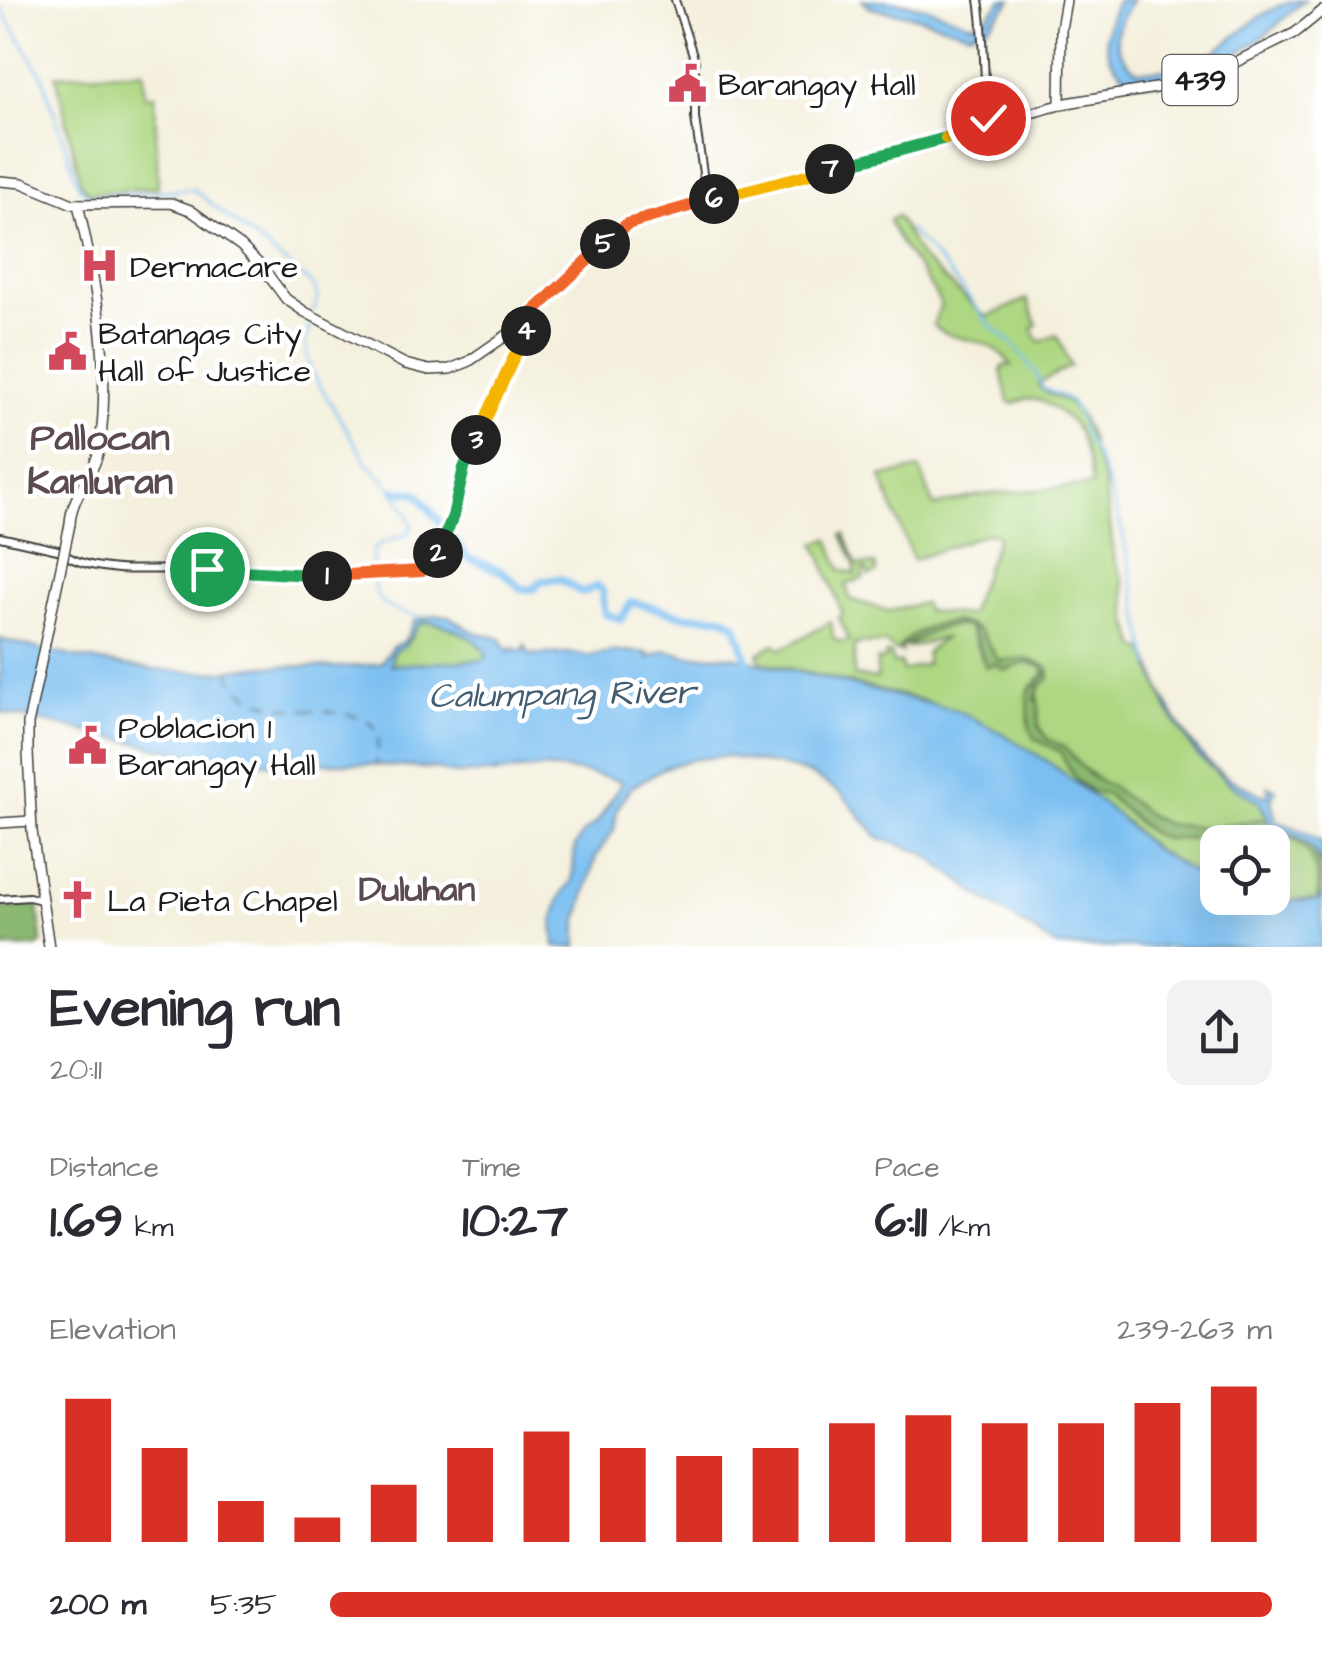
<!DOCTYPE html>
<html lang="en">
<head>
<meta charset="utf-8">
<style>
	:root { --surface:#fff; --page:#f2f2f3; --text:#2b2b33; --muted:#7c7c81; --accent:#d93025 }
	body { margin:0; font-family:"Architects Daughter",sans-serif; background:var(--page); color:var(--text); height:100vh; display:flex; flex-direction:column; font-size:38px; white-space:nowrap }
	* { box-sizing:border-box; margin:0 }
	p { font-size:32px; color:var(--muted) }
	.icon { flex:none; width:55px; height:55px; fill:none; stroke:currentColor; stroke-width:2; stroke-linecap:round; stroke-linejoin:round }
	.map { position:relative; height:947px; overflow:hidden }
	.side { display:flex; flex-direction:column; background:var(--surface); flex:1 }
	.side>* { flex:none }
	.tools { position:absolute; left:1200px; top:825px; display:grid; gap:20px }
	.tools a { display:grid; place-items:center; width:90px; height:90px; border-radius:20px; background:var(--surface); box-shadow:0 10px 40px #0002; font-size:50px }
	.pin { position:absolute; display:grid; place-items:center; width:85px; height:85px; color:#fff; margin:-42px; border:5px solid #fff; border-radius:50%; box-shadow:0 2px 10px #0007 }
	.km { position:absolute; width:50px; height:50px; margin:-25px; border-radius:50%; background:#222; color:#fff; font-size:28px; line-height:50px; text-align:center }
	.round { display:grid; place-items:center; flex:none; width:105px; height:105px; border-radius:20px; background:var(--page) }
	.overview { display:flex; align-items:center; justify-content:space-between; height:170px; padding:0 50px }
	h1 { font-size:55px; font-weight:800; line-height:75px }
	.metrics { display:grid; grid-template-columns:repeat(3,1fr); gap:15px; height:170px; padding:10px 50px }
	.metrics div { display:grid; align-content:center }
	.metrics b { font-size:50px; font-weight:800 }
	.metrics small { font-size:28px; font-weight:400 }
	.metrics p { font-size:28px }
	.chart { height:280px; padding:20px 50px }
	.chart p { display:flex; justify-content:space-between }
	.chart svg { width:100%; height:180px; margin-top:10px; stroke:var(--accent); stroke-width:6 }
	ul { padding:0 50px; list-style:none; font-size:32px }
	li { display:grid; grid-template-columns:160px 120px 1fr; align-items:center; height:75px }
	li i { height:25px; border-radius:12px; background:var(--accent) }
	.map>svg:first-child { display:block }
</style>
</head>
<body>
<div class="map">
<svg width="1322" height="947" viewBox="0 0 1322 947">
	<rect width="100%" height="100%" fill="#fff"/>
	<filter id="ink" filterUnits="userSpaceOnUse"><feTurbulence type="fractalNoise" baseFrequency=".01" numOctaves="2"/><feDisplacementMap in="SourceGraphic" scale="20" xChannelSelector="R" yChannelSelector="G"/><feConvolveMatrix kernelMatrix="1 2 1 2 8 2 1 2 1" color-interpolation-filters="sRGB"/></filter>
	<filter id="wash" filterUnits="userSpaceOnUse"><feTurbulence type="fractalNoise" baseFrequency=".0048" numOctaves="4" result="noise"/><feDisplacementMap in="SourceGraphic" scale="40" xChannelSelector="R" yChannelSelector="G"/><feGaussianBlur stdDeviation="2.25" result="paint"/><feColorMatrix in="noise" values="0 0 0 0 0 0 0 0 0 0 0 0 0 0 0 0 0 1.4 0 .05"/><feComposite in="paint" operator="in"/></filter>
	<g filter="url(#wash)">
		<rect width="100%" height="100%" fill="#f4f0dd"/>
		<g fill="#add782" stroke="#647a4f" stroke-width="2.5">
			<polygon points="144,71 145,96 155,95 158,187 90,193 81,184 56,75"/>
			<path d="M897,216L920,257L986,317L1027,299L1037,325L1032,328L1039,342L1057,335L1071,366L1038,384C1046,398 1062,395 1072,406C1081,415 1092,438 1092,449L1104,480L1115,562L1123,579L1129,623L1137,647L1145,651L1168,710L1197,755L1228,783L1259,802L1267,818C1239,829 1196,832 1167,824C1148,819 1046,743 1038,727C1034,718 1037,721 1038,712C1039,695 1033,690 1049,679L1050,671C1032,655 1020,662 999,661C992,652 988,641 981,633C960,610 914,627 899,648L902,652L896,651L885,643L855,644L854,676L877,679V660H885L886,654H891L893,664L900,662L903,671L926,664V652L946,637L907,648C924,634 946,623 968,627L986,667L994,664L1009,669C1021,661 1036,662 1047,671L1029,689V726L1034,738L1060,752L1076,780L1092,792L1107,795L1146,830L1165,839L1215,837L1247,842L1274,831L1294,837L1317,855L1322,878V891L1317,900C1285,898 1273,910 1242,898H1272V842H1218L1217,887L1151,847L1126,822L1050,763L977,720L925,701L762,662L758,654L774,644L781,649L831,622L833,637L839,642L849,641L839,617L843,615L816,543L829,539L841,570L855,574V564L842,535L845,534L857,565L875,564L877,572L869,576L866,569L862,570L864,578L846,585L850,599L888,611L923,603L926,611L969,615L998,536L993,533L982,535L913,560L881,477L920,469L934,506L980,495L1093,485C1083,449 1087,427 1050,406C1038,398 1026,396 1014,404L1009,402L1001,371L1003,366L1011,365C985,330 957,347 933,325L941,305C927,274 900,251 889,220Z"/>
			<path d="M426,622C445,622 480,639 487,656L484,660L391,665L393,652L409,641L418,625Z"/>
		</g>
		<g fill="#8ab870" stroke="#536a46" stroke-width="2.5">
			<path d="M955,621L980,631L999,661L1024,658L1048,667L1049,679L1039,686L1035,699L1039,704L1038,726L1047,738L1064,747L1090,776L1111,786L1152,818L1167,824L1207,828L1267,818L1273,828C1315,840 1322,854 1322,896L1321,898L1317,900C1322,866 1306,838 1274,831L1247,842L1215,837L1165,839L1151,833L1107,795L1092,792L1076,780L1060,752L1034,738L1029,726L1028,693L1046,674L1041,666L1024,663L1005,670L995,664L986,667C980,656 980,639 971,630C953,613 912,645 899,649C910,633 936,623 955,621Z"/>
			<polygon points="38,905 42,943 36,947 0,947 0,908"/>
		</g>
		<g fill="#7abff1" stroke="#4b6e86" stroke-width="2.5" fill-rule="evenodd">
			<path d="M862,0C908,0 929,7 971,24L986,18L1002,0H1012L988,26L969,33L914,16L870,8Z"/>
			<path d="M1118,0H1132C1115,30 1107,46 1137,71C1155,70 1175,70 1192,64C1231,50 1261,0 1306,0C1290,10 1279,25 1264,36C1234,60 1146,108 1115,66C1099,44 1107,21 1118,0Z"/>
			<path d="M437,615L448,616L474,632L500,638L508,651L512,648L522,651L525,645L529,654C547,656 574,649 588,657C602,651 631,650 648,653V658L665,650L685,655L732,656L956,710L1004,734L1050,763L1116,814L1151,847L1217,887L1218,898H1242L1263,906L1286,901L1317,900L1322,896V947H1058L978,895L924,853L879,838L841,793L811,775L782,766L724,756L690,760L664,768L630,788L617,809L614,830L596,856L577,924V947H555L553,921L561,896L572,881L575,846L583,833L598,821L622,782C584,770 539,764 501,773L497,770L496,774C477,770 457,779 438,769L346,763H227L0,712V639C65,656 132,671 199,672C223,673 244,667 267,666C305,665 343,671 381,663L392,647L405,641L414,621ZM426,622C445,622 480,639 487,656L483,660L391,665L393,652L406,645L418,625Z"/>
			<path d="M1148,655C1157,693 1191,751 1222,774C1235,783 1250,788 1264,796L1268,795V786L1276,789L1271,799L1276,821L1305,832L1322,842V867C1315,844 1296,834 1273,828L1259,802L1228,783L1197,755L1168,710Z"/>
		</g>
		<g fill="none" stroke-linecap="round" stroke-linejoin="round">
			<g stroke="#7abff1" stroke-width="2.5">
				<polyline points="0,7 42,75 79,187 93,197 193,189 314,286 318,299 313,312"/>
				<path d="M909,230L946,269L991,326L1013,344L1036,373L1043,389C1052,392 1063,395 1070,402C1080,412 1080,426 1086,437C1126,506 1131,588 1150,665"/>
				<path d="M311,319L305,346L311,371L368,464L395,491L412,523L408,534L382,543L373,550C372,597 371,607 422,617"/>
			</g>
			<polyline stroke="#7abff1" stroke-width="8" points="395,491 417,493 468,558 503,572 522,589 534,589 541,581 560,579 582,593 597,586 602,590 605,614 621,619 632,602 686,616 723,617 736,625 749,666"/>
			<path stroke="#425d71" stroke-width="2.5" stroke-dasharray="12 10" stroke-linecap="butt" d="M229,671C252,732 363,693 379,734L376,765"/>
		</g>
	</g>
	<g filter="url(#ink)">
		<g fill="none" stroke-linecap="round" stroke-linejoin="round">
			<defs>
				<g id="minor">
					<polyline points="675,0 695,61 695,118 707,201"/>
					<path d="M979,0C986,42 982,83 990,125"/>
					<polyline points="0,537 62,551"/>
					<path d="M67,556C103,577 170,567 212,569C282,572 357,586 427,569L438,555L453,517L469,454L531,315"/>
					<polyline points="0,899 29,897 41,900"/>
				</g>
				<g id="major">
					<polyline points="1060,105 1061,29 1066,0"/>
					<polyline points="0,181 22,183 73,204 171,203 190,210 241,246 263,268 286,299 305,312 405,364 429,370 450,369 468,362 510,333 627,224 1067,103 1197,81 1295,33 1322,11"/>
					<path d="M70,524C71,494 96,474 100,445C111,363 96,284 78,204"/>
					<polyline points="28,753 32,831 49,947"/>
					<polyline points="0,823 31,821"/>
				</g>
			</defs>
			<use href="#minor" stroke="#3c3c39" stroke-width="10"/>
			<use href="#major" stroke="#3c3c39" stroke-width="12"/>
			<use href="#minor" stroke="#fff" stroke-width="6"/>
			<use href="#major" stroke="#fff" stroke-width="9"/>
			<defs>
				<polyline id="major-bridge" points="28,753 28,724 70,524"/>
			</defs>
			<use href="#major-bridge" stroke="#3c3c39" stroke-width="12" stroke-linecap="butt"/>
			<use href="#major-bridge" stroke="#fff" stroke-width="9"/>
		</g>
	</g>
	<g fill="none" stroke-linecap="round" stroke-linejoin="round" filter="url(#ink)">
		<defs>
			<polyline id="split-1" points="207,569 327,576"/>
			<polyline id="split-2" points="327,576 422,571 430,566 438,553"/>
			<polyline id="split-3" points="438,553 453,516 464,468 476,440"/>
			<polyline id="split-4" points="476,440 526,331"/>
			<polyline id="split-5" points="526,331 531,314 605,244"/>
			<polyline id="split-6" points="605,244 627,224 714,199"/>
			<polyline id="split-7" points="714,199 830,169"/>
			<polyline id="split-8" points="830,169 946,138"/>
			<polyline id="split-9" points="946,138 990,126 988,118"/>
		</defs>
		<use href="#split-1" stroke="#fff" stroke-width="20"/>
		<use href="#split-2" stroke="#fff" stroke-width="20"/>
		<use href="#split-3" stroke="#fff" stroke-width="20"/>
		<use href="#split-4" stroke="#fff" stroke-width="20"/>
		<use href="#split-5" stroke="#fff" stroke-width="20"/>
		<use href="#split-6" stroke="#fff" stroke-width="20"/>
		<use href="#split-7" stroke="#fff" stroke-width="20"/>
		<use href="#split-8" stroke="#fff" stroke-width="20"/>
		<use href="#split-9" stroke="#fff" stroke-width="20"/>
		<use href="#split-1" stroke="#22a559" stroke-width="12"/>
		<use href="#split-2" stroke="#f0652b" stroke-width="12"/>
		<use href="#split-3" stroke="#22a559" stroke-width="12"/>
		<use href="#split-4" stroke="#f5b400" stroke-width="12"/>
		<use href="#split-5" stroke="#f0652b" stroke-width="12"/>
		<use href="#split-6" stroke="#f0652b" stroke-width="12"/>
		<use href="#split-7" stroke="#f5b400" stroke-width="12"/>
		<use href="#split-8" stroke="#22a559" stroke-width="12"/>
		<use href="#split-9" stroke="#f5b400" stroke-width="12"/>
	</g>
	<defs>
		<symbol id="civic-bare" viewBox="-9 -9 18 18"><path d="M-.6-6.5H3V-4.5H.6V-3L4-1V1h2V6H-6V1h2V-1L-.6-3ZM-1.2 2.5V6h2.4V2.5Z" fill="#d1495b" stroke="#fff" stroke-width="2.5" paint-order="stroke"/></symbol>
		<symbol id="hospital-bare" viewBox="-9 -9 18 18"><path d="M-5-5h3v3.5h4V-5h3V5h-3V1.5h-4V5h-3Z" fill="#d1495b" stroke="#fff" stroke-width="2.5" paint-order="stroke"/></symbol>
		<symbol id="church-bare" viewBox="-9 -9 18 18"><path d="M-1.2-6h2.4v3.5h3.3v2.4h-3.3V6h-2.4V-.1h-3.3v-2.4h3.3Z" fill="#d1495b" stroke="#fff" stroke-width="2.5" paint-order="stroke"/></symbol>
	</defs>
	<g fill-rule="evenodd">
		<use href="#civic-bare" x="660" y="56" width="55" height="55"/>
		<use href="#hospital-bare" x="72" y="238" width="55" height="55"/>
		<use href="#civic-bare" x="40" y="324" width="55" height="55"/>
		<use href="#civic-bare" x="60" y="718" width="55" height="55"/>
		<use href="#church-bare" x="50" y="872" width="55" height="55"/>
	</g>
	<g text-anchor="middle" stroke-width="9" stroke-linejoin="round" paint-order="stroke">
		<rect fill="#fff" stroke="#606060" stroke-width="2.5" x="1162.5" y="55" width="75" height="50" rx="8"/>
		<g font-size="30" font-weight="bold" fill="#1c1c1c">
			<text x="1200" y="90">439</text>
		</g>
		<g font-size="32" fill="#1c1c1c" stroke="#fff" text-anchor="start">
			<text x="718" y="95">Barangay Hall</text>
			<text x="130" y="277">Dermacare</text>
			<text x="98" y="344">Batangas City<tspan x="98" dy="37">Hall of Justice</tspan></text>
			<text x="118" y="738">Poblacion 1<tspan x="118" dy="37">Barangay Hall</tspan></text>
			<text x="107" y="911">La Pieta Chapel</text>
		</g>
		<g font-size="35" font-style="italic" fill="#425d71" stroke="#fff">
			<text transform="translate(562 693) rotate(-1)" y="12">Calumpang River</text>
		</g>
		<g font-size="35" font-weight="bold" fill="#5b4a50" stroke="#fff">
			<text x="417" y="900">Duluhan</text>
		</g>
		<g font-size="38" font-weight="bold" fill="#5b4a50" stroke="#fff">
			<text x="100" y="450">Pallocan<tspan x="100" dy="44">Kanluran</tspan></text>
		</g>
	</g>
</svg>
<div class="tools">
<a><svg class="icon" aria-label="locate" viewBox="0 0 24 24"><circle cx="12" cy="12" r="6"/><path d="M12 2v4M12 18v4M2 12h4M18 12h4"/></svg></a>
</div>
<div class="pin" style="left:207px;top:569px;background:#1e9e55"><svg class="icon" aria-label="arrive" viewBox="0 0 24 24"><path d="M6 21V4h12l-3 4 3 4H6"/></svg></div>
<div class="pin" style="left:988px;top:118px;background:#d93025"><svg class="icon" aria-label="check" viewBox="0 0 24 24"><path d="M5 12l5 5 9-10"/></svg></div>
<b class="km" style="left:327px;top:576px">1</b>
<b class="km" style="left:438px;top:553px">2</b>
<b class="km" style="left:476px;top:440px">3</b>
<b class="km" style="left:526px;top:331px">4</b>
<b class="km" style="left:605px;top:244px">5</b>
<b class="km" style="left:714px;top:199px">6</b>
<b class="km" style="left:830px;top:169px">7</b>
</div>
<section class="side">
<div class="overview"><div><h1>Evening run</h1><p>20:11</p></div><a class="round"><svg class="icon" aria-label="share" viewBox="0 0 24 24"><path d="M12 15V3M7 8l5-5 5 5M5 13v7h14v-7"/></svg></a></div>
<div class="metrics">
<div><p>Distance</p><b>1.69<small> km</small></b></div>
<div><p>Time</p><b>10:27</b></div>
<div><p>Pace</p><b>6:11<small> /km</small></b></div>
</div>
<div class="chart"><p><span>Elevation</span>239–263 m</p>
<svg viewBox="0 0 160 44" preserveAspectRatio="none"><path d="M5 44V9M15 44V21M25 44V34M35 44V38M45 44V30M55 44V21M65 44V17M75 44V21M85 44V23M95 44V21M105 44V15M115 44V13M125 44V15M135 44V15M145 44V10M155 44V6"/></svg>
</div>
<ul>
<li><b>200 m</b>5:35<i style="width:100%"></i></li>
</ul>
</section>
</body>
</html>
